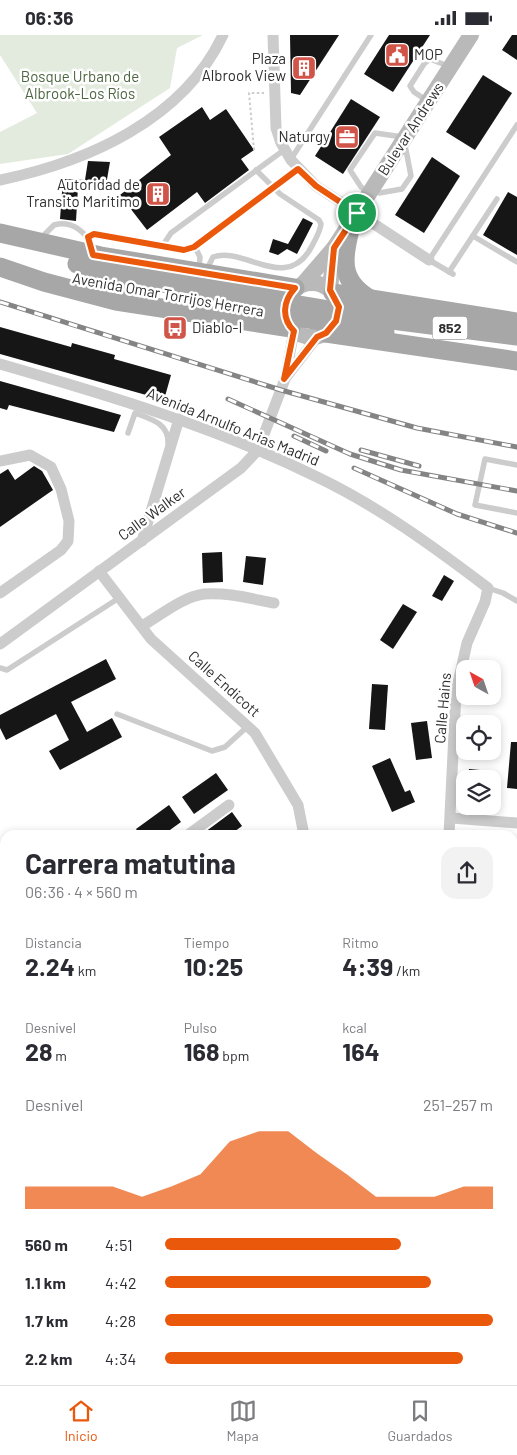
<!DOCTYPE html>
<html lang="es">
<head>
<meta charset="utf-8">
<style>
	:root { --surface:#fff; --page:#f2f2f3; --text:#2b2b33; --muted:#7c7c81; --line:#e1e1e2; --accent:#ea580c }
	body { margin:0; font-family:Barlow,sans-serif; background:var(--page); color:var(--text); height:100vh; display:flex; flex-direction:column; font-size:19px; white-space:nowrap }
	* { box-sizing:border-box; margin:0 }
	p { font-size:16px; color:var(--muted) }
	.icon { flex:none; width:28px; height:28px; fill:none; stroke:currentColor; stroke-width:2; stroke-linecap:round; stroke-linejoin:round }
	.map { position:relative; flex:1; overflow:hidden }
	.side { position:absolute; left:0px; top:795px; width:518px; height:555px; display:flex; flex-direction:column; background:var(--surface); border-radius:15px 15px 0 0; box-shadow:0 2px 8px #0003 }
	.side>* { flex:none }
	.needle { width:32px; rotate:320deg }
	.buttons { position:absolute; left:456px; top:625px; display:grid; gap:10px }
	.buttons a { display:grid; place-items:center; width:45px; height:45px; border-radius:10px; background:var(--surface); box-shadow:0 2px 8px #0003; font-size:25px }
	.pin { position:absolute; display:grid; place-items:center; width:42px; height:42px; color:#fff; margin:-21px; border:2px solid #fff; border-radius:50%; box-shadow:0 1px 5px #0007 }
	.round { display:grid; place-items:center; flex:none; width:52px; height:52px; border-radius:15px; background:var(--page) }
	.overview { display:flex; align-items:center; justify-content:space-between; height:85px; padding:0 25px }
	h1 { font-size:28px; font-weight:700; line-height:38px }
	.metrics { display:grid; grid-template-columns:repeat(3,1fr); gap:8px; height:85px; padding:5px 25px }
	.metrics div { display:grid; align-content:center }
	.metrics b { font-size:25px; font-weight:700 }
	.metrics small { font-size:14px; font-weight:400 }
	.metrics p { font-size:14px }
	.chart { height:140px; padding:10px 25px }
	.chart p { display:flex; justify-content:space-between }
	.chart svg { width:100%; height:90px; margin-top:5px; fill:var(--accent); opacity:.7 }
	ul { padding:0 25px; list-style:none; font-size:16px }
	li { display:grid; grid-template-columns:80px 60px 1fr; align-items:center; height:38px }
	li i { height:12px; border-radius:6px; background:var(--accent) }
	.status { display:flex; justify-content:space-between; align-items:center; height:35px; padding:0 25px; background:var(--surface); direction:ltr }
	.status svg { height:14px; fill:currentColor }
	.dock { display:flex; justify-content:space-around; align-items:center; height:70px; border-top:1px solid var(--line); background:var(--surface); font-size:14px; color:var(--muted) }
	.dock a { display:grid; justify-items:center; gap:2px }
	.dock .active { color:var(--accent) }
	.map>svg:first-child { display:block }
</style>
</head>
<body>
<div class="status"><b>06:36</b><svg viewBox="0 0 49 12"><path d="M0 12V9h3v3zM5 12V6h3v6zM10 12V3h3v9zM15 12V0h3v12zM26 1h20v11H26zM47 4h2v5h-2z"/></svg></div>
<div class="map">
<svg width="517" height="1350" viewBox="0 0 517 1350">
	<rect width="100%" height="100%" fill="#fff"/>
	<polygon fill="#e3ebdf" points="0,0 203,0 177,13 170,53 68,119 0,129 0,97 37,78 0,20"/>
	<g fill="#161616">
		<polygon points="290,0 339,0 300,60 291,58"/>
		<polygon points="389,0 430,0 393,57 364,39"/>
		<polygon points="512,0 517,0 517,25 502,15"/>
		<polygon points="483,40 512,58 475,115 446,97"/>
		<polygon points="351,64 380,82 343,139 315,121"/>
		<polygon points="202,72 210,85 226,74 254,115 241,124 249,135 205,168 197,157 147,195 120,160 171,120 159,102"/>
		<polygon points="432,122 460,141 424,198 395,180"/>
		<polygon points="88,126 110,127 105,156 78,152 76,186 60,184 63,144 85,145"/>
		<polygon points="508,157 517,162 517,220 483,200"/>
		<polygon points="303,183 313,188 297,219 287,214 278,220 269,217 273,204 288,209"/>
		<polygon points="0,292 71,312 72,308 115,320 114,324 171,340 164,365 0,319"/>
		<polygon points="0,346 121,380 114,397 9,370 7,375 0,373"/>
		<polygon points="34,431 42,436 53,455 0,492 0,439 8,434 15,445"/>
		<polygon points="222,517 223,547 203,548 202,518"/>
		<polygon points="246,521 266,523 263,550 243,547"/>
		<polygon points="444,540 454,546 442,566 432,561"/>
		<polygon points="403,569 417,577 393,614 380,605"/>
		<polygon points="106,624 116,644 71,667 87,697 112,683 122,702 60,735 49,716 69,705 56,679 6,705 0,693 0,680"/>
		<polygon points="372,649 388,650 385,695 369,694"/>
		<polygon points="427,686 432,723 416,725 411,688"/>
		<polygon points="511,707 517,707 517,754 507,753"/>
		<polygon points="390,723 405,757 410,755 415,767 392,777 372,731"/>
		<polygon points="469,734 491,736 490,744 468,744"/>
		<polygon points="216,738 228,755 194,779 182,762"/>
		<polygon points="169,770 181,787 163,800 140,800 136,794"/>
		<polygon points="232,777 242,791 230,800 201,800"/>
	</g>
	<g fill="none" stroke-linecap="round" stroke-linejoin="round">
		<polyline stroke="#ccc" stroke-width="2" stroke-dasharray="2.5 2.5" stroke-linecap="butt" points="254,115 249,58 264,58"/>
		<g stroke="#ccc" stroke-width="5.5">
			<polyline points="426,65 414,57 410,51 424,29 430,24 448,31"/>
			<polyline points="291,124 371,0"/>
			<polyline points="374,155 379,158 402,154 411,141 406,115 401,111"/>
			<polyline points="367,156 361,152 350,135 375,98 403,102"/>
			<polyline points="473,201 517,227"/>
			<polyline points="88,202 94,199 105,200 184,215 195,212 298,134"/>
			<path d="M41,203L54,190C72,185 89,198 92,215"/>
			<polyline points="163,210 171,198 284,115"/>
			<polyline points="195,212 200,222 199,233"/>
			<path d="M206,236L213,222C245,211 287,259 312,211C316,203 320,197 321,189L319,185L280,159L256,135"/>
			<polyline points="449,237 497,164"/>
			<polyline points="453,239 429,225 517,90"/>
			<path d="M128,398L135,378C150,384 169,388 168,408"/>
			<polyline points="517,430 485,424 475,470 517,478"/>
			<polyline points="488,553 503,558 517,566"/>
			<polyline points="0,633 7,635 119,563"/>
			<polyline points="117,679 212,716 225,712 248,691"/>
			<polyline points="512,1057 517,1063"/>
		</g>
		<g stroke="#ccc" stroke-width="11">
			<polyline points="273,0 276,93 281,108 291,125 316,151 429,225"/>
			<path d="M0,145C87,127 183,85 223,0"/>
			<path d="M0,329C108,360 215,392 317,442C378,471 434,512 488,553L485,567L467,608L456,657L449,800"/>
			<polyline points="287,341 317,302"/>
			<polyline points="0,426 30,420 51,432 61,454 69,486 68,506 61,515 0,558"/>
			<polyline points="142,506 179,384"/>
			<polyline points="99,536 151,604 255,698 298,770 304,800"/>
			<path d="M142,591C161,580 182,562 204,559C227,557 252,564 274,568"/>
			<polyline points="0,609 241,433 258,415 285,344 294,296"/>
			<polyline points="451,783 517,788"/>
			<polyline points="188,800 229,770"/>
			<polyline points="512,901 517,894"/>
			<polyline points="0,985 5,992"/>
			<polyline points="512,1028 517,1030"/>
			<polyline points="0,1051 5,1047"/>
			<polyline points="0,1176 5,1168"/>
			<polyline points="0,1301 5,1305"/>
			<polyline points="50,1345 55,1350"/>
			<polyline points="255,1345 259,1350"/>
			<polyline points="134,1350 141,1345"/>
			<polyline points="341,1350 348,1345"/>
		</g>
		<g stroke="#b9b9b9" stroke-width="16">
			<circle cx="312" cy="275" r="27"/>
			<polyline points="303,249 334,213 471,0"/>
			<polyline points="330,255 334,213"/>
		</g>
		<g stroke="#a7a7a7" stroke-width="19">
			<path d="M352,185C345,219 335,243 370,264"/>
			<polyline points="0,198 101,221 295,253"/>
			<polyline points="77,229 155,247 253,262"/>
			<polyline points="0,232 44,247 116,266 291,293"/>
			<polyline points="85,246 149,258"/>
			<polyline points="333,258 517,287"/>
			<polyline points="384,284 517,301"/>
			<polyline points="326,298 517,326"/>
		</g>
		<defs>
			<g id="rail">
				<polyline points="0,267 281,355 417,393 517,412"/>
				<polyline points="228,364 350,419 401,435 517,456"/>
				<polyline points="294,401 326,416"/>
				<polyline points="361,415 419,431"/>
				<polyline points="354,433 457,479 517,498"/>
			</g>
		</defs>
		<use href="#rail" stroke="#848484" stroke-width="5"/>
		<use href="#rail" stroke="#fff" stroke-width="3" stroke-dasharray="9" stroke-linecap="butt"/>
		<g stroke="#a7a7a7" stroke-width="19">
			<polyline points="257,263 384,284"/>
			<polyline points="249,274 385,297"/>
		</g>
	</g>
	<g fill="none" stroke-linecap="round" stroke-linejoin="round">
		<defs>
			<path id="route" d="M298,134L316,151L357,178L334,213L330,255L339,272L336,286L326,298L317,302L284,344L294,296C281,283 283,266 295,253L93,220L88,202L94,199L184,215L194,212Z"/>
		</defs>
		<use href="#route" stroke="#fff" stroke-width="10"/>
		<use href="#route" stroke="#ea580c" stroke-width="6"/>
	</g>
	<defs>
		<symbol id="civic-square" viewBox="-11 -11 22 22"><rect x="-9" y="-9" width="18" height="18" rx="4" fill="#d05548" stroke="#fff"/><path d="M-.6-6.5H3V-4.5H.6V-3L4-1V1h2V6H-6V1h2V-1L-.6-3ZM-1.2 2.5V6h2.4V2.5Z" fill="#fff"/></symbol>
		<symbol id="building-square" viewBox="-11 -11 22 22"><rect x="-9" y="-9" width="18" height="18" rx="4" fill="#d05548" stroke="#fff"/><path d="M-4-6H4V6H1V3H-1V6H-4ZM-2.5-4.3h1.7v1.8h-1.7ZM.8-4.3h1.7v1.8H.8ZM-2.5-1h1.7V.8h-1.7ZM.8-1h1.7V.8H.8Z" fill="#fff"/></symbol>
		<symbol id="office-square" viewBox="-11 -11 22 22"><rect x="-9" y="-9" width="18" height="18" rx="4" fill="#d05548" stroke="#fff"/><path d="M-6-3h4V-5.5h4V-3h4V5H-6ZM-1-4.5V-3h2v-1.5ZM-6 0V1H6V0Z" fill="#fff"/></symbol>
		<symbol id="bus-square" viewBox="-11 -11 22 22"><rect x="-9" y="-9" width="18" height="18" rx="4" fill="#d05548" stroke="#fff"/><path d="M-5-6H5V4H4V6H2V4H-2V6H-4V4H-5ZM-3.5-4V0h7V-4ZM-3.5 1.2v1.5H-2V1.2ZM2 1.2v1.5H3.5V1.2Z" fill="#fff"/></symbol>
	</defs>
	<g fill-rule="evenodd">
		<use href="#civic-square" x="383" y="6" width="28" height="28"/>
		<use href="#building-square" x="290" y="19" width="28" height="28"/>
		<use href="#office-square" x="333" y="88" width="28" height="28"/>
		<use href="#building-square" x="144" y="145" width="28" height="28"/>
		<use href="#bus-square" x="161" y="279" width="28" height="28"/>
	</g>
	<g text-anchor="middle" stroke-width="5" stroke-linejoin="round" paint-order="stroke">
		<rect fill="#fff" stroke="#6d6d6d" stroke-width="1" x="432.5" y="281.5" width="35" height="23" rx="4"/>
		<g font-size="14" font-weight="bold" fill="#2f2f2f">
			<text x="450" y="298">852</text>
		</g>
		<g font-size="15" fill="#2f2f2f" stroke="#fff" text-anchor="end">
			<text x="414" y="25" text-anchor="start">MOP</text>
			<text x="286" y="29">Plaza<tspan x="286" dy="17">Albrook View</tspan></text>
			<text x="330" y="107">Naturgy</text>
			<text x="140" y="155">Autoridad de<tspan x="140" dy="17">Transito Maritimo</tspan></text>
			<text x="192" y="298" text-anchor="start">Diablo-I</text>
		</g>
		<g font-size="15" fill="#4d6642" stroke="#fff">
			<text x="80" y="47">Bosque Urbano de<tspan x="80" dy="17">Albrook-Los Ríos</tspan></text>
		</g>
		<g font-size="15" fill="#2f2f2f" stroke="#fff">
			<text transform="translate(411 94) rotate(-57)" y="5">Bulevar Andrews</text>
			<text transform="translate(168 260) rotate(10)" y="5">Avenida Omar Torrijos Herrera</text>
			<text transform="translate(233 392) rotate(22)" y="5">Avenida Arnulfo Arias Madrid</text>
			<text transform="translate(152 479) rotate(-36)" y="5">Calle Walker</text>
			<text transform="translate(224 649) rotate(42)" y="5">Calle Endicott</text>
			<text transform="translate(443 673) rotate(-85)" y="5">Calle Hains</text>
		</g>
	</g>
</svg>
<div class="buttons">
<a><svg class="needle" viewBox="-14 -14 28 28"><path d="M0-13l5 13h-10z" fill="#e53935"/><path d="M0 13l5-13h-10z" fill="#7c7c81"/></svg></a>
<a><svg class="icon" aria-label="locate" viewBox="0 0 24 24"><circle cx="12" cy="12" r="6"/><path d="M12 2v4M12 18v4M2 12h4M18 12h4"/></svg></a>
<a><svg class="icon" aria-label="layers" viewBox="0 0 24 24"><path d="M12 4l9 5-9 5-9-5zM3 14l9 5 9-5"/></svg></a>
</div>
<div class="pin" style="left:357px;top:178px;background:#1e9e55"><svg class="icon" aria-label="arrive" viewBox="0 0 24 24"><path d="M6 21V4h12l-3 4 3 4H6"/></svg></div>
<section class="side">
<div class="overview"><div><h1>Carrera matutina</h1><p>06:36 · 4 × 560 m</p></div><a class="round"><svg class="icon" aria-label="share" viewBox="0 0 24 24"><path d="M12 15V3M7 8l5-5 5 5M5 13v7h14v-7"/></svg></a></div>
<div class="metrics">
<div><p>Distancia</p><b>2.24<small> km</small></b></div>
<div><p>Tiempo</p><b>10:25</b></div>
<div><p>Ritmo</p><b>4:39<small> /km</small></b></div>
</div>
<div class="metrics">
<div><p>Desnivel</p><b>28<small> m</small></b></div>
<div><p>Pulso</p><b>168<small> bpm</small></b></div>
<div><p>kcal</p><b>164</b></div>
</div>
<div class="chart"><p><span>Desnivel</span>251–257 m</p>
<svg viewBox="0 0 160 44" preserveAspectRatio="none"><path d="M0 44V33L10 33L20 33L30 33L40 38L50 33L60 27L70 11L80 6L90 6L100 17L110 27L120 38L130 38L140 38L150 33L160 33V44z"/></svg>
</div>
<ul>
<li><b>560 m</b>4:51<i style="width:72%"></i></li>
<li><b>1.1 km</b>4:42<i style="width:81%"></i></li>
<li><b>1.7 km</b>4:28<i style="width:100%"></i></li>
<li><b>2.2 km</b>4:34<i style="width:91%"></i></li>
</ul>
</section>
</div>
<nav class="dock">
<a class="active"><svg class="icon" aria-label="home" viewBox="0 0 24 24"><path d="M3 11l9-7 9 7M6 9v11h12V9"/></svg>Inicio</a>
<a><svg class="icon" aria-label="map" viewBox="0 0 24 24"><path d="M3 6l6-2 6 2 6-2v14l-6 2-6-2-6 2zM9 4v14M15 6v14"/></svg>Mapa</a>
<a><svg class="icon" aria-label="saved" viewBox="0 0 24 24"><path d="M7 4h10v16l-5-4-5 4z"/></svg>Guardados</a>
</nav>
</body>
</html>
